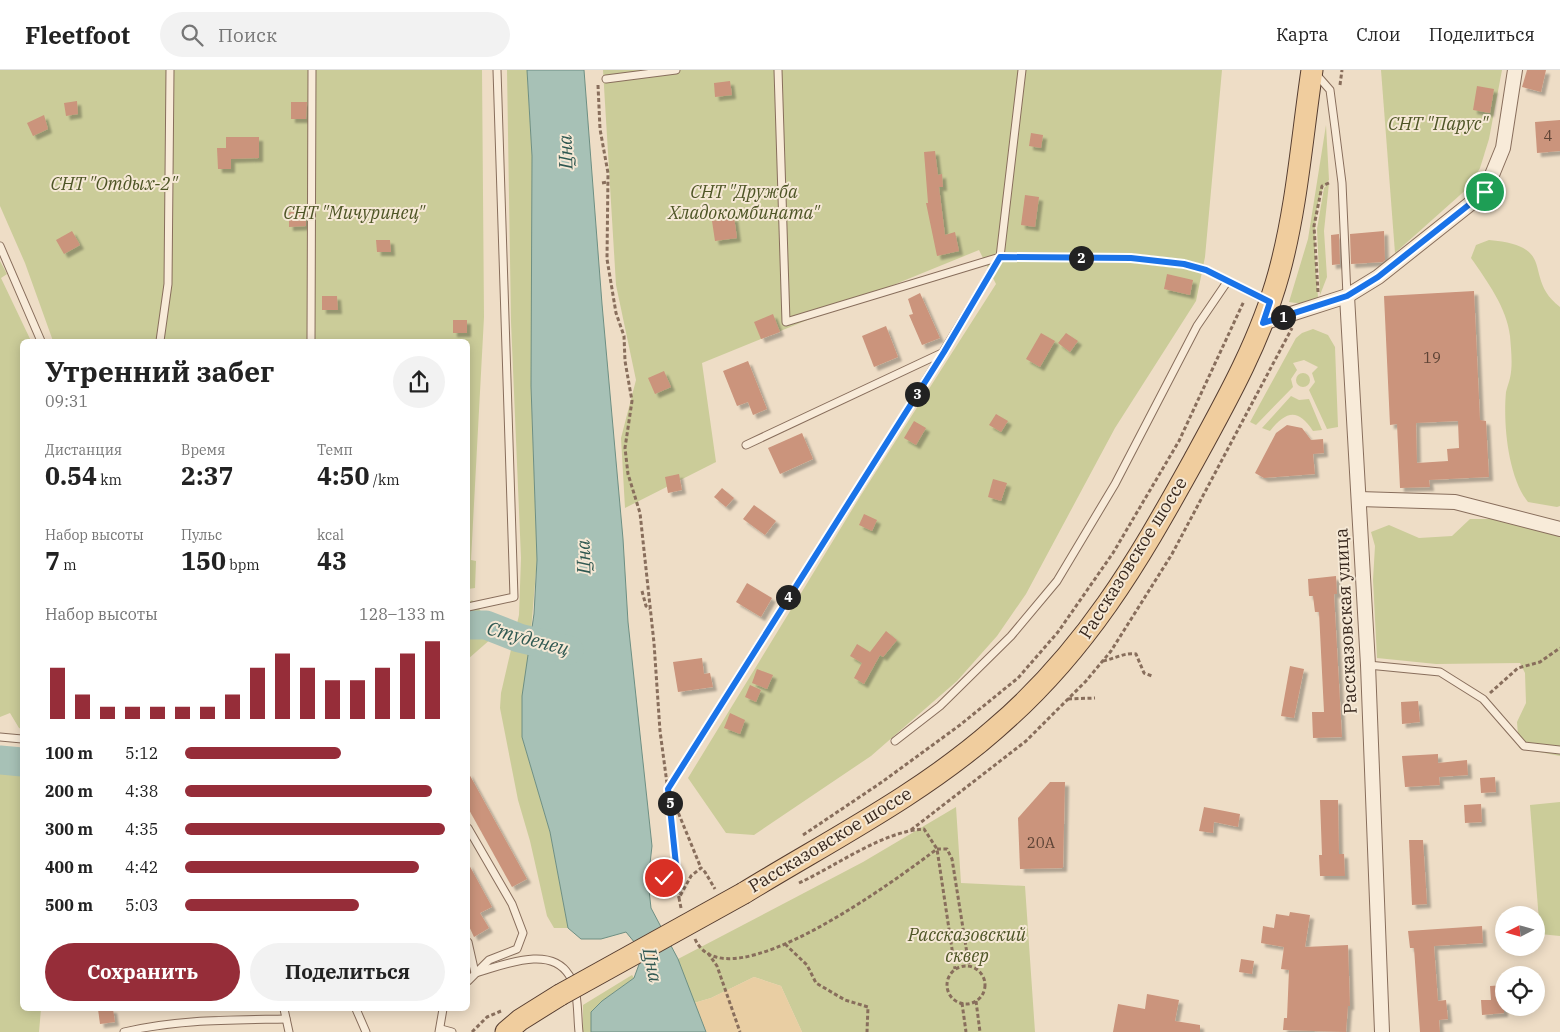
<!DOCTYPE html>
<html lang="ru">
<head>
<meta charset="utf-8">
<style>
	:root { --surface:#fff; --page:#f2f2f2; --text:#222; --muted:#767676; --line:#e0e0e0; --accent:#962d39 }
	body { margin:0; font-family:"IBM Plex Serif",serif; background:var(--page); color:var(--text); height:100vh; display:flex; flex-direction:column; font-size:19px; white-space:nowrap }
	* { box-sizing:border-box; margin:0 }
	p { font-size:16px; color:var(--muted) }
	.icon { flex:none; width:28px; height:28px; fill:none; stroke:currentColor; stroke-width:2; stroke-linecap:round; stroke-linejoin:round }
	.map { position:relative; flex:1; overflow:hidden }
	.details { position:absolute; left:20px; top:269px; width:450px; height:672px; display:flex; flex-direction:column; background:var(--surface); border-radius:8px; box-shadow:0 2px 12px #0003 }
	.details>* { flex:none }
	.needle { width:32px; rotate:264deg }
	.tools { position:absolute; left:1495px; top:836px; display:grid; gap:10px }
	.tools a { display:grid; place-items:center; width:50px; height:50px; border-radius:50%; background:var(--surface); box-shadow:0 2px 12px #0003; font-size:25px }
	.pin { position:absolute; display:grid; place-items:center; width:42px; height:42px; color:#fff; margin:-21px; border:2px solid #fff; border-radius:50%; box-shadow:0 1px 5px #0007 }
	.km { position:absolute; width:25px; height:25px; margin:-12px; border-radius:50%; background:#222; color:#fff; font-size:14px; line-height:25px; text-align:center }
	.round { display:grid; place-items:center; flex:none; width:52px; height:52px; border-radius:26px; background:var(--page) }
	.summary { display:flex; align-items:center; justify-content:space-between; height:85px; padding:0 25px }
	h1 { font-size:28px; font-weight:700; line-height:38px }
	.figures { display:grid; grid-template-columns:repeat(3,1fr); gap:8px; height:85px; padding:5px 25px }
	.figures div { display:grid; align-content:center }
	.figures b { font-size:25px; font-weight:700 }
	.figures small { font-size:14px; font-weight:400 }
	.figures p { font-size:14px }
	.chart { height:140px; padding:10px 25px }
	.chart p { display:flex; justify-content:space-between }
	.chart svg { width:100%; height:90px; margin-top:5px; stroke:var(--accent); stroke-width:6 }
	.cta { display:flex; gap:10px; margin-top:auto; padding:10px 25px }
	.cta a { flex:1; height:58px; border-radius:30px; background:var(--accent); color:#fff; font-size:20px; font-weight:700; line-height:58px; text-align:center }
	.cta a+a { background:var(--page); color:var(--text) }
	ul { padding:0 25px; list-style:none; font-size:16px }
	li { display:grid; grid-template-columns:80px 60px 1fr; align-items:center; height:38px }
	li i { height:12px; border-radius:6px; background:var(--accent) }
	header { display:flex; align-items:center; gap:30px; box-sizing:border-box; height:70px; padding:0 25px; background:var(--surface); border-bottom:1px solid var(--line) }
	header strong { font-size:24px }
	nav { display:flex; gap:28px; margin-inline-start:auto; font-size:18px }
	.search { width:350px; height:45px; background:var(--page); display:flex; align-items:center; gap:12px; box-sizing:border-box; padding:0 18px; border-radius:28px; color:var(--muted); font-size:19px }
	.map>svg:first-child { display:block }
</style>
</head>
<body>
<header>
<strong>Fleetfoot</strong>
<div class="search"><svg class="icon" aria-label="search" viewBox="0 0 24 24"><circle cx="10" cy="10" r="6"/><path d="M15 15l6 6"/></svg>Поиск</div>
<nav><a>Карта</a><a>Слои</a><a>Поделиться</a></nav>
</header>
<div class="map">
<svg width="1560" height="962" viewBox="0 0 1560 962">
	<defs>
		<filter id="shadow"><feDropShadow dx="4" dy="4" stdDeviation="1" flood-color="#0004"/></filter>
	</defs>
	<rect width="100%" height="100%" fill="#eeddc6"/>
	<g fill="#cbcc99">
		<polygon points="0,0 482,0 484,247 471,490 476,491 475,518 468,519 468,271 53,271 25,193 0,136"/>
		<polygon points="507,0 527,0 532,86 531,316 537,490 522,667 550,762 568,858 554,858 547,846 530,771 518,730 500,638 501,623 519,545 521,488 511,252"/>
		<polygon points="603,0 1222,0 1205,187 1196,231 1115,358 1026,524 997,566 957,611 871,686 754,765 726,763 688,708 861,425 996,214 979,180 702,293 716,392 625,438 621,368 636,310 616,215"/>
		<polygon points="1381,0 1502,0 1489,69 1480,98 1469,117 1395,183"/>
		<path d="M1326,55L1329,110C1308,130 1316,199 1318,227C1310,234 1299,234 1289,232L1308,169Z"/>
		<polygon points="1329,113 1324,161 1327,207 1320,225 1317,159 1324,118"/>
		<path d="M1489,170C1560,176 1521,207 1560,237V436L1557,437L1528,432C1508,407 1503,354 1506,322C1507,317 1509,313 1510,308C1513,295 1511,279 1510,266C1507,238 1487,211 1471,188L1476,175Z"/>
		<polygon points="0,191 7,204 1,208 31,271 22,271 22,659 19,658 10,643 0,647"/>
		<polygon points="1313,259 1328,265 1335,277 1338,357 1327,359 1309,320 1315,312 1312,303 1318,297 1304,290 1293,293 1297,300 1291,309 1293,317 1256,355 1250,352 1296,268 1302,263"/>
		<circle cx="1303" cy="310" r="7"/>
		<path d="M1291,326L1299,330L1309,329L1322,360L1313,361C1298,338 1286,341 1270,361L1262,358Z"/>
		<polygon points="1470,449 1495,449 1560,464 1560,686 1519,678 1517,652 1526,633 1525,603 1520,593 1436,594 1377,588 1373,510 1375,476 1371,462 1389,455 1419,468 1452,466"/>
		<polygon points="472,530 491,554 492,568 468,589 468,533"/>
		<polygon points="17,686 22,687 22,939 41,939 39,962 0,962 0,687"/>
		<polygon points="1560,732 1560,866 1540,864 1530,735"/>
		<polygon points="956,737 961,813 1025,816 1035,962 802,962 781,916 754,907 711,928 694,933 678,889 863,792"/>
		<polygon points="632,905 634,908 602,931 591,942 591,962 583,962 583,935"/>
	</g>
	<polygon fill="#e9cea3" points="754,907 781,916 802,962 706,962 694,933 711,928"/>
	<polygon fill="#a7c1b6" stroke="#6e8f83" points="527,0 584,0 602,234 623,469 628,552 652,776 648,811 651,838 678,889 706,962 591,962 591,942 602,931 634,908 641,889 635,873 626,862 601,869 581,869 568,858 550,762 522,667 522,626 534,544 537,490 531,316 532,86"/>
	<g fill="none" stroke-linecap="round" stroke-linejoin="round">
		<g stroke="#a7c1b6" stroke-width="29">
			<polyline points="468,555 486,555 519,568 569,580"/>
			<polyline points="0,690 22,692"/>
		</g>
	</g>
	<g fill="#cb947c" fill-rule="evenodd" filter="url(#shadow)">
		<polygon points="1527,0 1546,0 1541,22 1522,17"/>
		<polygon points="730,11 732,25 715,27 714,13"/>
		<polygon points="1477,16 1494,19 1490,43 1473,40"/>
		<polygon points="77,31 78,44 66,46 64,33"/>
		<polygon points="291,32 307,32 306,49 291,49"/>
		<polygon points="44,45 48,59 33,66 27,53"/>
		<polygon points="1560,50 1560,81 1537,83 1535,52"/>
		<polygon points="1031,63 1043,65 1041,78 1029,76"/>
		<polygon points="226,67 259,67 259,88 231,89 231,99 218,99 217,78 226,78"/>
		<polygon points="935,81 938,105 942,104 943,117 939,117 945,165 955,162 959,181 937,186 926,133 928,133 924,82"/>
		<polygon points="1025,125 1039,127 1035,157 1021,155"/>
		<polygon points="306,141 306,156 289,157 289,142"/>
		<polygon points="734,147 737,168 715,171 712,151"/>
		<polygon points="72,161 80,175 64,184 56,170"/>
		<polygon points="1384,161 1385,190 1383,192 1351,194 1350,164"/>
		<polygon points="1339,164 1340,194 1332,195 1331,165"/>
		<polygon points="376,170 390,170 391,182 377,182"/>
		<polygon points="1167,204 1193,210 1190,225 1164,219"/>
		<path d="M1474,221L1480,350L1486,351L1489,407L1429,410L1430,417L1400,418L1397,354L1390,355L1384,226ZM1458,351L1459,378L1447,379L1448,391L1417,393L1416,353Z"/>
		<polygon points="920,223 940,268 922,275 909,245 913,244 908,229"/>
		<polygon points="322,226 337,226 338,240 322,240"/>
		<polygon points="773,244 780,262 761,269 754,252"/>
		<rect x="453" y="250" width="14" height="13"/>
		<polygon points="886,256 898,287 874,297 862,266"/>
		<polygon points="1041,263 1055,271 1040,297 1026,289"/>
		<polygon points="1066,263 1078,271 1070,282 1058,273"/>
		<polygon points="748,291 767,339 753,345 748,332 737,336 723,301"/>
		<polygon points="664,301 671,317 655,324 648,308"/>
		<polygon points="996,344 1008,351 1001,362 989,355"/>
		<polygon points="914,351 926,358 916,375 904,368"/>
		<polygon points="1287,355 1302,358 1311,370 1323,369 1324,383 1313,384 1315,404 1264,408 1255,403 1276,363"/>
		<polygon points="802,363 813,389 780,404 768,378"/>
		<polygon points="679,404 682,420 668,423 665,407"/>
		<polygon points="993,409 1007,413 1001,431 988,427"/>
		<polygon points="722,418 734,428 726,437 714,427"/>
		<polygon points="754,435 776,451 765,465 743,449"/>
		<polygon points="864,444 877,450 872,461 859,455"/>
		<polygon points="1336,506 1337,524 1334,524 1342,667 1313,668 1312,642 1324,642 1319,542 1315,542 1313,526 1309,526 1308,509"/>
		<polygon points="747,513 772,528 761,547 736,532"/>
		<polygon points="886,561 897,570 883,587 880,585 864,614 854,608 862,593 850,586 857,574 870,582"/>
		<polygon points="702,588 704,604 710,603 713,617 678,622 673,592"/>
		<polygon points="1290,596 1304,599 1294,648 1281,646"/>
		<polygon points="757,599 773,605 767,619 752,613"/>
		<polygon points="750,615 761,620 756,632 745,627"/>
		<polygon points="1418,631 1420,652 1402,654 1401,632"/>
		<polygon points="730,643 745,650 740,664 724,658"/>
		<polygon points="1438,684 1438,693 1467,690 1468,705 1439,707 1440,715 1405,717 1402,686"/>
		<polygon points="468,702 527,809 512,817 468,738"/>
		<polygon points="1495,707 1496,722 1481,723 1480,708"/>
		<polygon points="1050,712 1065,712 1063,798 1020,799 1018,748"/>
		<polygon points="1320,730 1338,730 1339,784 1344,784 1345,806 1320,806 1319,785 1322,785"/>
		<polygon points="1481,734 1482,752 1465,753 1464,735"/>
		<polygon points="1204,737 1240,744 1238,757 1214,752 1213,763 1199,761"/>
		<polygon points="1409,770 1423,770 1427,834 1412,835"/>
		<polygon points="468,793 492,837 480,843 489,858 474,867 468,854"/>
		<polygon points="1290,842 1310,845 1305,877 1348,875 1350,936 1348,936 1346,962 1283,960 1284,948 1287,948 1289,900 1281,899 1284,877 1261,873 1263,856 1274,858 1276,844 1289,846"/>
		<polygon points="1482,856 1483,873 1434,876 1438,931 1446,930 1448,949 1439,950 1440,962 1420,962 1414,878 1410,878 1408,861"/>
		<polygon points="1241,889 1254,891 1252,904 1239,902"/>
		<polygon points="1504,915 1504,943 1482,945 1481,930 1491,930 1490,916"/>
		<polygon points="1147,924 1179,930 1175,951 1200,955 1200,962 1113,962 1118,934 1145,939"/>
		<polygon points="98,939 113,939 115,952 100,954"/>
	</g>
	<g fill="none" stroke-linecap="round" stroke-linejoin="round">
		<defs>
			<g id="service">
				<polyline points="778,0 786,252 1000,187 1022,0"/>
				<polyline points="1316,4 1330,20 1335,58 1342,113 1347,226"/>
				<polyline points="606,9 676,0"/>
				<polyline points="0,176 41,271"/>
				<polyline points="160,271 168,214 170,0"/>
				<polyline points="311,271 312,0"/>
				<polyline points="746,375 944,282"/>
				<polyline points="468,537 514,527 497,0"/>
				<polyline points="1368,595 1440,602 1483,629 1524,676 1560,680"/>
				<polyline points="0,667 22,669"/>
				<polyline points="895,671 940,636 1011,566 1057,511 1115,414 1197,256 1227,212"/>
				<path d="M683,696C788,526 899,359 1000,187L1131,188L1184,194L1206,200L1267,231"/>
				<polyline points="468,758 512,834 523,863 517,879 489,890 468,911"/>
				<path d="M468,872L475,903C502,896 550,874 569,905C579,920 577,944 579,962"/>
				<polyline points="284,939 289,962"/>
				<polyline points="356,939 366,962"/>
				<polyline points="441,959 452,962"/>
				<path d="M124,962C177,949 232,950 286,949"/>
				<polyline points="439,962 443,939"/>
			</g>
			<g id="minor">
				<polyline points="1347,226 1368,595 1382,962"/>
				<polyline points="1263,253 1347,226 1378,207 1485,122 1503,78 1515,0"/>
				<polyline points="1359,429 1455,432 1560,459"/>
			</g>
			<g id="primary">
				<path d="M744,823C829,771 920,725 995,659C1086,581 1137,493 1194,390C1227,330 1261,269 1279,203C1297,137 1302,67 1312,0"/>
				<polyline points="506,962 520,950 560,925"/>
			</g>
		</defs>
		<use href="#service" stroke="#886e5c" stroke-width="9"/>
		<use href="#minor" stroke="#886e5c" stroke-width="16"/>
		<use href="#primary" stroke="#563d30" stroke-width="23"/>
		<g stroke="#886e5c" stroke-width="3" stroke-dasharray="4 2.5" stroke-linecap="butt">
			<polyline points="598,15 600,59 608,103 607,189 616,243 624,266 625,291 632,331 625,378 628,404 640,443 654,573 660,661 674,766 679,828"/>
			<polyline points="1340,15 1342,0"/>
			<polyline points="602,113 608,112"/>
			<polyline points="1318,222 1314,156 1322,116 1331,112"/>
			<polyline points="642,521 646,536 650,539"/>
			<path d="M1103,591C1114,589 1125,582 1136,584L1144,603L1152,606"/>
			<polyline points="1490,623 1518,598 1540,592 1560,578"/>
			<polyline points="1068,629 1095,628"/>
			<polyline points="668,719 679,703"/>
			<polyline points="671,725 701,798"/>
			<polyline points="911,760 1026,671 1086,611 1111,581 1172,484 1292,258"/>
			<polyline points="803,765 882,712 960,655 1018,608 1058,562 1113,483 1179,371 1244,231"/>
			<polyline points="664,808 677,804"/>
			<path d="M799,813C836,796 883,761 924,759L937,779L955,899"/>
			<polyline points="681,838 679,828 691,806 701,798 705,802 715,819"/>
			<path d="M695,869C726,938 902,805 937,779H947L952,789L969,896"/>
			<polyline points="785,874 807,895 816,913 845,930 868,937 867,962"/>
			<polyline points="708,883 717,896 740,962"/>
			<circle cx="966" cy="915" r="19"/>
			<polyline points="976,931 980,962"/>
			<polyline points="962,933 966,962"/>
			<polyline points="472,962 487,947 501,941"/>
		</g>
		<use href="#service" stroke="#f8ebd9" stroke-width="7"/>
		<use href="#minor" stroke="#f8ebd9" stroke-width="14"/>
		<use href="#primary" stroke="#f0cd9e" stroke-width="21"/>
		<defs>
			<polyline id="primary-bridge" points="560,925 744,823"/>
		</defs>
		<use href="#primary-bridge" stroke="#563d30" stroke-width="23" stroke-linecap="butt"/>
		<use href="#primary-bridge" stroke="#f0cd9e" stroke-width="21"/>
	</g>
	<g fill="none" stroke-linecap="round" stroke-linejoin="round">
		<defs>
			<polyline id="route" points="664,808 677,804 668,719 944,282 1000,187 1131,188 1184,194 1206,200 1270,232 1263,253 1347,226 1378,207 1485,122"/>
		</defs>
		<use href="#route" stroke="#fff" stroke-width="10"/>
		<use href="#route" stroke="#1a73e8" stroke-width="6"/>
	</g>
	<g text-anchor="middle" stroke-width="4" stroke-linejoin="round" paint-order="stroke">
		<g font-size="15" fill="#5e4436">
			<text x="1548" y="71">4</text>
			<text x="1432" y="293">19</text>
			<text x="1041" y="778">20А</text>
		</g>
		<g font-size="18" font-style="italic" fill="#4e5526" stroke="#f5e8d5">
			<text x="1438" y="60">СНТ "Парус"</text>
			<text x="114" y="120">СНТ "Отдых-2"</text>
			<text x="744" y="128">СНТ "Дружба<tspan x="744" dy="21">Хладокомбината"</tspan></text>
			<text x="354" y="149">СНТ "Мичуринец"</text>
			<text x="967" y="871">Рассказовский<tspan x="967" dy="21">сквер</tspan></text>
		</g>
		<g font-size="18" fill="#39291f" stroke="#f5e8d5">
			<text transform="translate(1133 488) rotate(-58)" y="6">Рассказовское шоссе</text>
			<text transform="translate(1346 551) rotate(-93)" y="6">Рассказовская улица</text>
			<text transform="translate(830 770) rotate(-31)" y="6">Рассказовское шоссе</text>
		</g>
		<g font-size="19" font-style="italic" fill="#2f5851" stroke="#f5e8d5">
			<text transform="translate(565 82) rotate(-92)" y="7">Цна</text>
			<text transform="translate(583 487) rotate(-92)" y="7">Цна</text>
			<text transform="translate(528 568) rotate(15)" y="7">Студенец</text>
			<text transform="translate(653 895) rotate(78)" y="7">Цна</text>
		</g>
	</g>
</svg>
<div class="tools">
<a><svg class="needle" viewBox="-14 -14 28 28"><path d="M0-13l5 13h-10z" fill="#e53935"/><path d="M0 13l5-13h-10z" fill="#767676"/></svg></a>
<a><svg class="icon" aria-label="locate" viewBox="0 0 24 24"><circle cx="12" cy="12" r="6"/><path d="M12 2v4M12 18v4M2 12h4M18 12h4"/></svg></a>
</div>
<div class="pin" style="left:1485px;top:122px;background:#1e9e55"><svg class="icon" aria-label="arrive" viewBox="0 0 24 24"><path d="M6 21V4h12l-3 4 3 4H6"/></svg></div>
<div class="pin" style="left:664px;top:808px;background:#d93025"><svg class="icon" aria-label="check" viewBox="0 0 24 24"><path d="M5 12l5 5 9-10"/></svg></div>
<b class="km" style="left:1283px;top:247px">1</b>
<b class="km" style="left:1081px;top:188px">2</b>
<b class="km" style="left:917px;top:324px">3</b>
<b class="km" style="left:788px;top:527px">4</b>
<b class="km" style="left:670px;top:733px">5</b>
<section class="details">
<div class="summary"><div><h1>Утренний забег</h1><p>09:31</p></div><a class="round"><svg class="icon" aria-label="share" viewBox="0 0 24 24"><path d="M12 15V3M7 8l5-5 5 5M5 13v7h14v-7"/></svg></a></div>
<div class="figures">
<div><p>Дистанция</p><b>0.54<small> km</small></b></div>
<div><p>Время</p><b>2:37</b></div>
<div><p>Темп</p><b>4:50<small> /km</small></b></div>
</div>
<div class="figures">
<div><p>Набор высоты</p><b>7<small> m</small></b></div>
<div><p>Пульс</p><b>150<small> bpm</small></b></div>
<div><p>kcal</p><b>43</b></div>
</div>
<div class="chart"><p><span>Набор высоты</span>128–133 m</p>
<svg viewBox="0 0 160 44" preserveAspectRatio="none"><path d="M5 44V19M15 44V32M25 44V38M35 44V38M45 44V38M55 44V38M65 44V38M75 44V32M85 44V19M95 44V12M105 44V19M115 44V25M125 44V25M135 44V19M145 44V12M155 44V6"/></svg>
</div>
<ul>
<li><b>100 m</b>5:12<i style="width:60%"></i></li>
<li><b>200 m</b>4:38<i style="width:95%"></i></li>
<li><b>300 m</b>4:35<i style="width:100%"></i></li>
<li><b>400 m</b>4:42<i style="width:90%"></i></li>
<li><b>500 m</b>5:03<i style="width:67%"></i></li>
</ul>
<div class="cta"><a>Сохранить</a><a>Поделиться</a></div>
</section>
</div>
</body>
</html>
